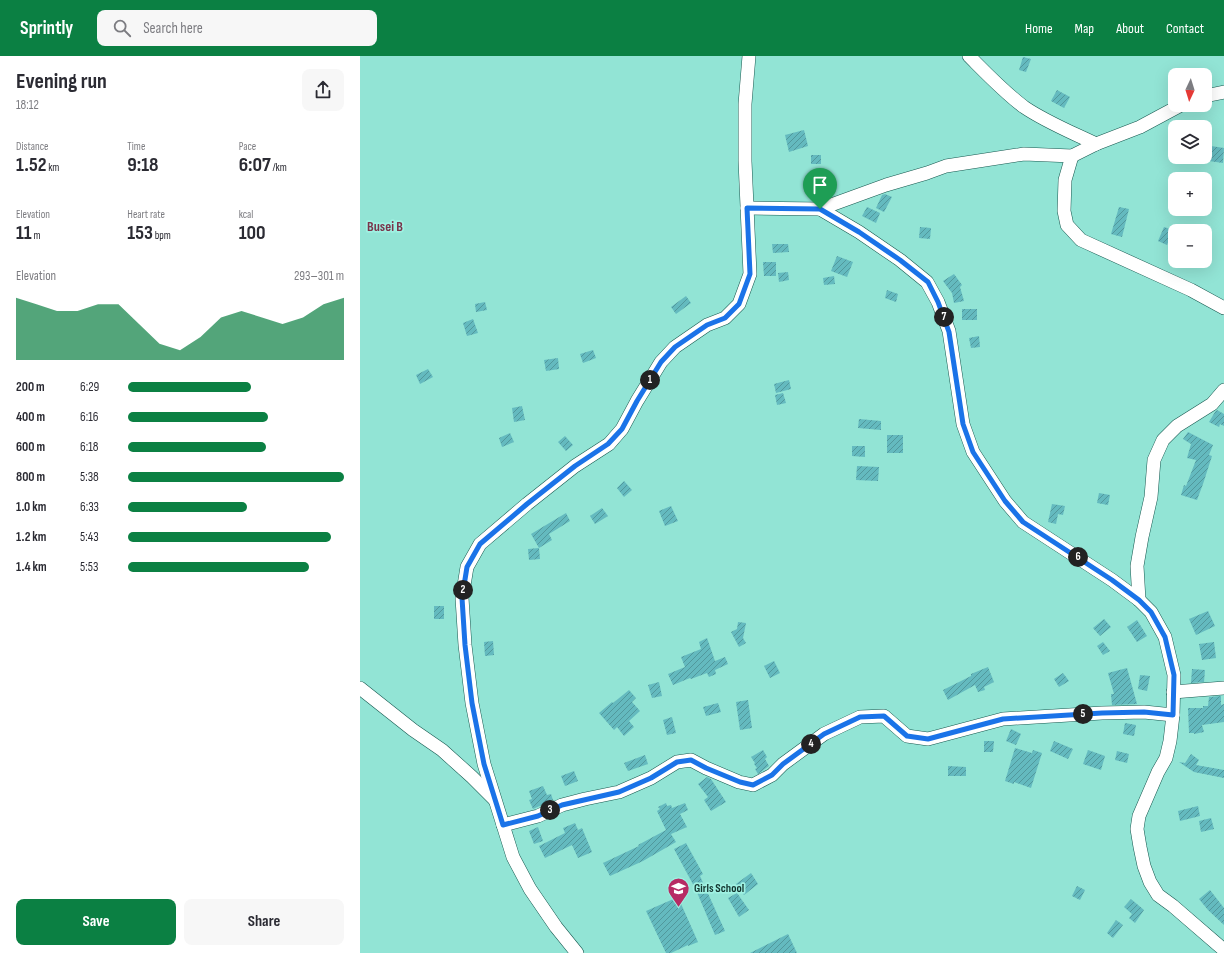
<!DOCTYPE html>
<html lang="en">
<head>
<meta charset="utf-8">
<style>
	:root { --surface:#fff; --page:#f7f7f7; --text:#2b2b33; --muted:#7c7c81; --accent:#0b8043 }
	body { margin:0; font-family:"Sofia Sans Condensed",sans-serif; background:var(--page); color:var(--text); height:100vh; display:flex; flex-direction:column; font-size:15px; white-space:nowrap }
	* { box-sizing:border-box; margin:0 }
	p { font-size:13px; color:var(--muted) }
	.icon { flex:none; width:22px; height:22px; fill:none; stroke:currentColor; stroke-width:2; stroke-linecap:round; stroke-linejoin:round }
	.map { position:relative; flex:1; overflow:hidden }
	.panel { display:flex; flex-direction:column; background:var(--surface); width:360px }
	.panel>* { flex:none }
	.needle { width:26px; rotate:184deg }
	.fabs { position:absolute; left:808px; top:12px; display:grid; gap:8px }
	.fabs a { display:grid; place-items:center; width:44px; height:44px; border-radius:8px; background:var(--surface); box-shadow:0 4px 16px #0002; font-size:20px }
	.pin { position:absolute; display:grid; place-items:center; width:34px; height:34px; color:#fff; margin:-41px -17px; border-radius:50% 50% 50% 0; rotate:-45deg; box-shadow:0 0 4px #0007 }
	.pin .icon { rotate:45deg }
	.km { position:absolute; width:20px; height:20px; margin:-10px; border-radius:50%; background:#222; color:#fff; font-size:11px; line-height:20px; text-align:center }
	.round { display:grid; place-items:center; flex:none; width:42px; height:42px; border-radius:8px; background:var(--page) }
	.summary { display:flex; align-items:center; justify-content:space-between; height:68px; padding:0 16px }
	h1 { font-size:22px; font-weight:700; line-height:30px }
	.metrics { display:grid; grid-template-columns:repeat(3,1fr); gap:6px; height:68px; padding:4px 16px }
	.metrics div { display:grid; align-content:center }
	.metrics b { font-size:20px; font-weight:700 }
	.metrics small { font-size:11px; font-weight:400 }
	.metrics p { font-size:11px }
	.chart { height:112px; padding:8px 16px }
	.chart p { display:flex; justify-content:space-between }
	.chart svg { width:100%; height:72px; margin-top:4px; fill:var(--accent); opacity:.7 }
	.primary-button { display:flex; gap:8px; margin-top:auto; padding:8px 16px }
	.primary-button a { flex:1; height:46px; border-radius:8px; background:var(--accent); color:#fff; font-size:16px; font-weight:700; line-height:46px; text-align:center }
	.primary-button a+a { background:var(--page); color:var(--text) }
	ul { padding:0 16px; list-style:none; font-size:13px }
	li { display:grid; grid-template-columns:64px 48px 1fr; align-items:center; height:30px }
	li i { height:10px; border-radius:5px; background:var(--accent) }
	header { display:flex; align-items:center; gap:24px; box-sizing:border-box; height:56px; padding:0 20px; background:var(--accent); color:#fff }
	header strong { font-size:19px }
	nav { display:flex; gap:22px; margin-inline-start:auto; font-size:14px }
	.search { width:280px; height:36px; background:var(--page); display:flex; align-items:center; gap:10px; box-sizing:border-box; padding:0 14px; border-radius:8px; color:var(--muted); font-size:15px }
	main { display:flex; flex:1; min-height:0 }
	.map>svg:first-child { display:block }
</style>
</head>
<body>
<header>
<strong>Sprintly</strong>
<div class="search"><svg class="icon" aria-label="search" viewBox="0 0 24 24"><circle cx="10" cy="10" r="6"/><path d="M15 15l6 6"/></svg>Search here</div>
<nav><a>Home</a><a>Map</a><a>About</a><a>Contact</a></nav>
</header>
<main>
<section class="panel">
<div class="summary"><div><h1>Evening run</h1><p>18:12</p></div><a class="round"><svg class="icon" aria-label="share" viewBox="0 0 24 24"><path d="M12 15V3M7 8l5-5 5 5M5 13v7h14v-7"/></svg></a></div>
<div class="metrics">
<div><p>Distance</p><b>1.52<small> km</small></b></div>
<div><p>Time</p><b>9:18</b></div>
<div><p>Pace</p><b>6:07<small> /km</small></b></div>
</div>
<div class="metrics">
<div><p>Elevation</p><b>11<small> m</small></b></div>
<div><p>Heart rate</p><b>153<small> bpm</small></b></div>
<div><p>kcal</p><b>100</b></div>
</div>
<div class="chart"><p><span>Elevation</span>293–301 m</p>
<svg viewBox="0 0 160 44" preserveAspectRatio="none"><path d="M0 44V6L10 10L20 14L30 14L40 10L50 10L60 22L70 34L80 38L90 30L100 18L110 14L120 18L130 22L140 18L150 10L160 6V44z"/></svg>
</div>
<ul>
<li><b>200 m</b>6:29<i style="width:57%"></i></li>
<li><b>400 m</b>6:16<i style="width:65%"></i></li>
<li><b>600 m</b>6:18<i style="width:64%"></i></li>
<li><b>800 m</b>5:38<i style="width:100%"></i></li>
<li><b>1.0 km</b>6:33<i style="width:55%"></i></li>
<li><b>1.2 km</b>5:43<i style="width:94%"></i></li>
<li><b>1.4 km</b>5:53<i style="width:84%"></i></li>
</ul>
<div class="primary-button"><a>Save</a><a>Share</a></div>
</section>
<div class="map">
<svg width="864" height="897" viewBox="0 0 864 897">
	<defs>
		<pattern id="building-hatch" width="6" height="6" patternUnits="userSpaceOnUse"><rect width="6" height="6" fill="#64babf"/><path d="M-1 1l2-2M0 6l6-6M5 7l2-2" fill="none" stroke="#51989c"/></pattern>
	</defs>
	<rect width="100%" height="100%" fill="#92e4d5"/>
	<g fill="url(#building-hatch)">
		<polygon points="663,1 671,3 666,16 659,14"/>
		<polygon points="697,34 710,41 704,52 691,45"/>
		<polygon points="444,74 448,90 429,96 425,79"/>
		<polygon points="851,90 864,92 863,107 849,105"/>
		<rect x="451" y="99" width="10" height="9"/>
		<polygon points="525,138 532,141 524,156 516,152 522,139"/>
		<polygon points="507,151 520,157 516,167 502,160"/>
		<polygon points="759,151 769,153 762,181 751,178"/>
		<polygon points="560,171 571,172 570,183 559,182"/>
		<polygon points="804,171 813,174 807,189 798,185"/>
		<polygon points="412,188 428,188 429,196 413,197"/>
		<polygon points="477,200 493,206 487,221 471,215"/>
		<polygon points="403,206 416,206 416,220 404,220"/>
		<polygon points="428,216 429,224 419,226 418,217"/>
		<polygon points="594,218 602,229 600,231 604,245 594,247 592,237 583,225"/>
		<polygon points="474,220 475,228 464,229 463,222"/>
		<polygon points="527,234 538,238 536,246 525,242"/>
		<polygon points="326,240 331,247 316,258 311,251"/>
		<polygon points="125,246 127,254 116,256 115,248"/>
		<rect x="602" y="253" width="15" height="11"/>
		<polygon points="113,263 118,277 107,280 103,267"/>
		<polygon points="619,280 620,291 611,292 609,282"/>
		<polygon points="233,294 236,302 223,307 220,298"/>
		<polygon points="198,302 199,313 186,315 184,304"/>
		<polygon points="68,313 73,321 60,328 56,319"/>
		<polygon points="429,324 431,333 416,337 414,328"/>
		<polygon points="423,337 426,347 417,349 415,339"/>
		<polygon points="162,350 165,364 154,366 152,352"/>
		<polygon points="857,354 864,358 864,370 860,368 859,371 849,366 855,356"/>
		<polygon points="499,363 521,365 521,374 498,372"/>
		<polygon points="828,376 853,389 849,399 852,400 843,428 837,444 821,439 824,429 826,430 836,404 827,402 831,388 823,383"/>
		<polygon points="150,377 154,386 142,391 139,382"/>
		<rect x="527" y="379" width="16" height="18"/>
		<polygon points="205,380 213,389 206,395 198,386"/>
		<polygon points="492,390 505,390 505,401 492,400"/>
		<polygon points="497,410 519,411 518,425 496,424"/>
		<polygon points="264,425 272,434 264,441 257,432"/>
		<polygon points="739,437 750,439 748,449 737,447"/>
		<polygon points="692,448 705,450 703,459 698,458 696,468 688,466"/>
		<polygon points="311,450 318,465 305,470 299,455"/>
		<polygon points="242,452 248,460 235,468 230,460"/>
		<polygon points="206,457 210,465 189,478 192,484 179,492 171,478"/>
		<polygon points="179,492 180,503 169,504 168,493"/>
		<rect x="74" y="550" width="10" height="13"/>
		<polygon points="848,555 855,570 836,579 829,563"/>
		<polygon points="744,563 751,571 740,580 733,572"/>
		<polygon points="777,564 787,580 777,586 767,571"/>
		<polygon points="378,566 386,567 383,582 386,587 379,591 371,576 377,573"/>
		<polygon points="347,582 355,605 365,601 368,608 355,614 356,618 349,621 347,617 331,623 330,622 313,629 308,618 325,611 321,601 341,593 339,586"/>
		<polygon points="133,585 134,599 125,600 124,586"/>
		<polygon points="743,586 750,595 743,599 737,590"/>
		<polygon points="854,586 856,602 842,604 839,588"/>
		<polygon points="414,605 420,617 410,622 404,610"/>
		<polygon points="628,611 634,626 624,631 625,634 618,636 615,629 588,644 583,634 611,620 611,618"/>
		<polygon points="767,612 777,648 752,649 751,638 754,638 748,617"/>
		<polygon points="832,613 845,614 844,626 831,627"/>
		<polygon points="703,617 709,625 699,631 694,623"/>
		<polygon points="780,619 790,620 787,635 778,633"/>
		<polygon points="299,626 302,640 292,642 288,629"/>
		<polygon points="269,634 276,642 272,646 280,655 269,665 274,671 264,680 257,671 254,674 239,657 252,646 253,647"/>
		<polygon points="861,640 861,649 864,648 864,666 842,669 844,676 834,678 834,677 829,677 828,652 843,652 843,650 848,650 849,641"/>
		<polygon points="388,644 392,672 380,674 376,646"/>
		<polygon points="358,647 361,656 346,660 343,651"/>
		<polygon points="312,661 316,677 307,679 303,664"/>
		<polygon points="765,667 776,669 774,680 763,678"/>
		<polygon points="651,673 661,678 656,689 646,685"/>
		<polygon points="624,685 634,685 633,696 624,696"/>
		<polygon points="694,685 713,693 708,703 690,695"/>
		<polygon points="655,692 672,697 673,694 682,697 671,732 654,726 654,728 645,725"/>
		<polygon points="403,694 407,701 405,703 409,710 398,718 395,713 397,712 394,708 395,707 391,701"/>
		<polygon points="728,694 745,700 741,714 723,708"/>
		<polygon points="757,695 769,698 767,707 755,704"/>
		<polygon points="831,698 839,704 836,709 864,714 864,722 834,716 819,706 825,707"/>
		<polygon points="285,699 288,708 268,715 264,707"/>
		<polygon points="588,710 606,711 606,720 588,720"/>
		<polygon points="214,715 218,725 205,730 201,720"/>
		<polygon points="347,721 351,723 366,746 351,755 344,744 348,741 338,728"/>
		<polygon points="183,730 187,739 191,738 193,744 173,753 169,744 172,743 169,735"/>
		<polygon points="306,747 307,750 311,749 312,752 325,747 328,754 320,758 327,771 311,778 316,786 283,805 250,820 243,807 279,790 278,789 306,774 297,755 300,753 298,751"/>
		<polygon points="838,750 840,760 820,765 818,755"/>
		<polygon points="851,762 854,773 841,776 839,765"/>
		<polygon points="215,767 218,774 222,772 232,796 218,802 212,789 185,802 179,790 205,777 203,772"/>
		<polygon points="178,771 183,785 174,788 169,775"/>
		<polygon points="326,787 343,818 340,820 365,875 355,879 336,834 314,793"/>
		<polygon points="391,817 398,828 384,839 376,828"/>
		<polygon points="717,830 725,834 720,844 712,840"/>
		<polygon points="850,834 864,852 864,869 848,854 839,843"/>
		<polygon points="377,837 389,854 379,861 368,842"/>
		<polygon points="318,841 338,886 328,890 328,889 311,897 306,897 286,855"/>
		<polygon points="771,843 784,854 775,867 769,862 772,858 764,851"/>
		<polygon points="756,864 763,869 753,882 747,877"/>
		<polygon points="428,878 437,897 390,897"/>
	</g>
	<g fill="none" stroke-linecap="round" stroke-linejoin="round">
		<defs>
			<g id="minor">
				<path d="M609,0C626,17 644,36 664,51C686,66 711,76 736,88"/>
				<polyline points="845,40 864,36"/>
				<polyline points="712,100 705,124 704,155 707,169 721,184 831,234 864,252"/>
				<polyline points="387,152 460,153 499,176 540,204 567,226 578,246 589,275 603,368 613,396 645,445 663,466 752,524 779,544 791,556 805,581 814,619 813,659 810,685 806,702 798,716 779,760 777,773 780,791 784,810 790,826 798,839 813,850 864,894"/>
				<polyline points="460,153 526,129 567,117 586,110 664,98 712,100 736,88 780,71 821,49"/>
				<polyline points="779,544 777,510 782,481 791,441 794,404 803,384 817,370 852,348 864,334"/>
				<polyline points="0,632 53,674 82,694 112,721 134,743"/>
				<polyline points="813,636 864,632"/>
				<polyline points="143,769 178,760 202,749 225,743 259,736 291,722 317,706 331,704 346,712 379,726 393,729 412,719 423,708 464,678 500,661 524,660 547,680 568,683 643,663 742,657 784,656 813,659"/>
				<polyline points="217,897 196,871 170,833 153,801 124,708 112,647 105,589 102,542 107,511 120,488 167,448 215,410 249,388 262,373 277,345 301,306 315,291 347,269 365,262 379,248 390,218 385,105 385,48 389,0"/>
			</g>
		</defs>
		<use href="#minor" stroke="#16584f" stroke-width="14"/>
		<use href="#minor" stroke="#fff" stroke-width="13"/>
	</g>
	<g fill="none" stroke-linecap="round" stroke-linejoin="round">
		<defs>
			<polygon id="route" points="387,152 460,153 499,176 540,204 568,226 578,246 589,276 603,368 613,396 645,445 663,466 752,524 779,544 791,556 805,581 814,619 813,659 784,656 742,657 643,663 568,683 547,680 524,660 500,661 464,678 423,708 412,719 393,729 380,726 346,712 331,704 317,706 291,722 259,736 202,749 178,760 143,769 124,708 112,647 105,589 102,542 107,511 120,488 167,448 215,410 248,388 262,373 277,345 301,306 315,291 347,269 365,262 379,248 390,218"/>
		</defs>
		<use href="#route" stroke="#fff" stroke-width="8"/>
		<use href="#route" stroke="#1a73e8" stroke-width="5"/>
	</g>
	<defs>
		<symbol id="school-pin" viewBox="-11 -11 22 30"><path d="M0 17L-7.5 6A9.5 9.5 0 1 1 7.5 6Z" fill="#b72b64" stroke="#9ff1e2"/><path d="M0-5L7-2L0 1L-7-2ZM-4 1L0 2.5L4 1V4Q0 6-4 4Z" fill="#fff"/></symbol>
	</defs>
	<g fill-rule="evenodd">
		<use href="#school-pin" x="306" y="820" width="25" height="34"/>
	</g>
	<g text-anchor="middle" stroke-width="3.5" stroke-linejoin="round" paint-order="stroke">
		<g font-size="12" font-weight="bold" fill="#12352f" stroke="#9ff1e2" text-anchor="start">
			<text x="334" y="836">Girls School</text>
		</g>
		<g font-size="14" font-weight="bold" fill="#7a344b" stroke="#9ff1e2">
			<text x="25" y="175">Busei B</text>
		</g>
	</g>
</svg>
<div class="fabs">
<a><svg class="needle" viewBox="-14 -14 28 28"><path d="M0-13l5 13h-10z" fill="#e53935"/><path d="M0 13l5-13h-10z" fill="#7c7c81"/></svg></a>
<a><svg class="icon" aria-label="layers" viewBox="0 0 24 24"><path d="M12 4l9 5-9 5-9-5zM3 14l9 5 9-5"/></svg></a>
<a>+</a>
<a>−</a>
</div>
<div class="pin" style="left:460px;top:153px;background:#1e9e55"><svg class="icon" aria-label="arrive" viewBox="0 0 24 24"><path d="M6 21V4h12l-3 4 3 4H6"/></svg></div>
<b class="km" style="left:290px;top:324px">1</b>
<b class="km" style="left:103px;top:534px">2</b>
<b class="km" style="left:190px;top:754px">3</b>
<b class="km" style="left:451px;top:688px">4</b>
<b class="km" style="left:723px;top:658px">5</b>
<b class="km" style="left:718px;top:501px">6</b>
<b class="km" style="left:584px;top:261px">7</b>
</div>
</main>
</body>
</html>
